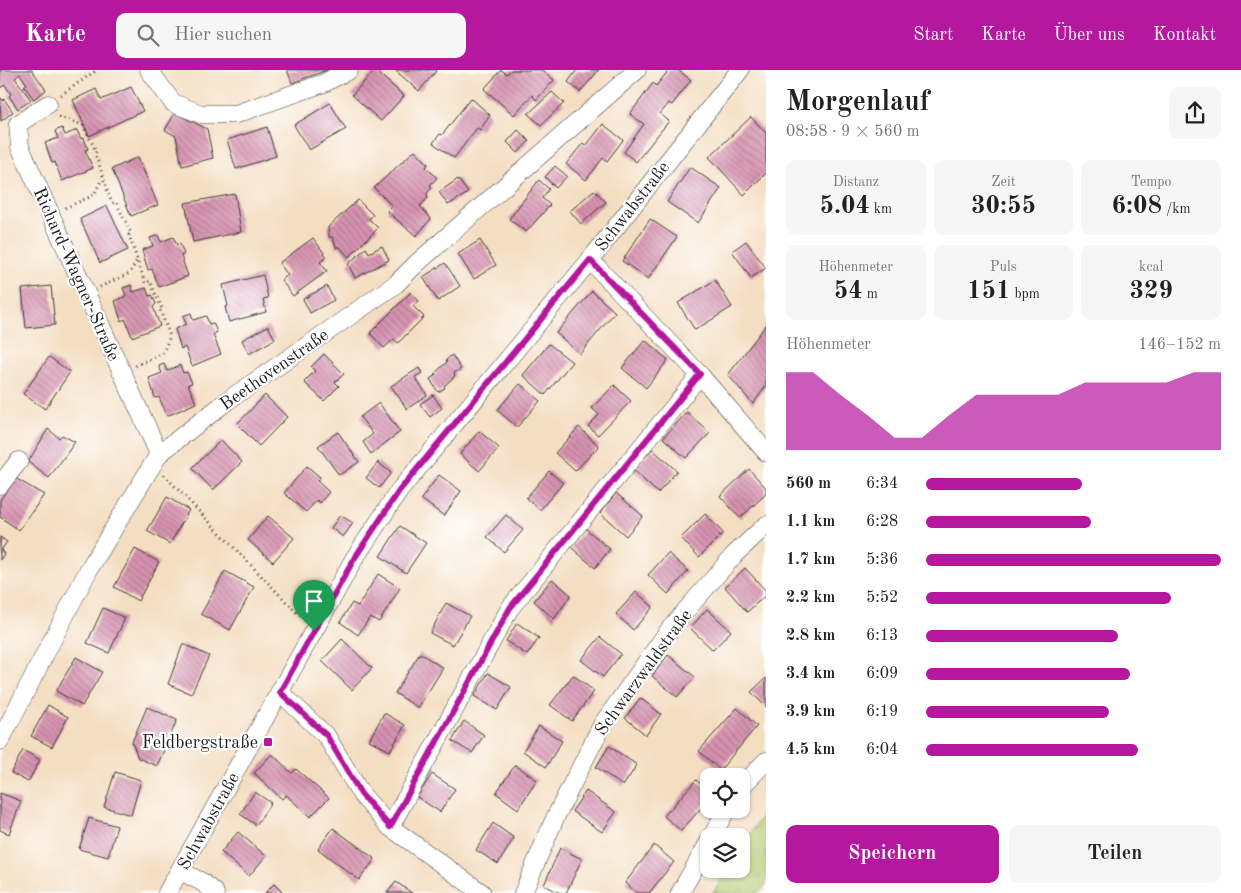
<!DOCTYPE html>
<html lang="de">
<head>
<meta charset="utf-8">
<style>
	:root { --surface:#fff; --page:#f6f6f6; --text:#222; --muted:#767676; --accent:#b5179e }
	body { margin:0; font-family:"Old Standard TT",serif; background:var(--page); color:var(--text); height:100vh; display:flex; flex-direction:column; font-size:19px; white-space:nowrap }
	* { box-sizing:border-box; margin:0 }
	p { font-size:16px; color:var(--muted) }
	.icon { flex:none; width:28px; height:28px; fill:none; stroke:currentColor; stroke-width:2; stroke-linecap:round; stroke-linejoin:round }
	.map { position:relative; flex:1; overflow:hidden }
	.panel { display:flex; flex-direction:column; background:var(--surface); width:475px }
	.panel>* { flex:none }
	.buttons { position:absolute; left:700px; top:698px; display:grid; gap:10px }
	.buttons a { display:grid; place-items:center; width:50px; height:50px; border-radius:10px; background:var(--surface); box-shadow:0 1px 4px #0004; font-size:25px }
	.pin { position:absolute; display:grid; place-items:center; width:42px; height:42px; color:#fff; margin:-51px -21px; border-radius:50% 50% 50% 0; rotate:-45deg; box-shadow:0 0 5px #0007 }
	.pin .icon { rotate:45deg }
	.round { display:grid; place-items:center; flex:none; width:52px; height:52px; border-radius:10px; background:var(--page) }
	.head { display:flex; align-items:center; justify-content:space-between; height:85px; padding:0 20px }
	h1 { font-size:28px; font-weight:700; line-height:38px }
	.metrics { display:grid; grid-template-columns:repeat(3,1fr); gap:8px; height:85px; padding:5px 20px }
	.metrics div { display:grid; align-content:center; border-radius:10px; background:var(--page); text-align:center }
	.metrics b { font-size:25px; font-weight:700 }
	.metrics small { font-size:14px; font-weight:400 }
	.metrics p { font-size:14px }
	.chart { height:140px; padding:10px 20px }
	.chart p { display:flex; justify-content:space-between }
	.chart svg { width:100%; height:90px; margin-top:5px; fill:var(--accent); opacity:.7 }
	.action { display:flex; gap:10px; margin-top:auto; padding:10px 20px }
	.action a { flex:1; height:58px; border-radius:10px; background:var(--accent); color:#fff; font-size:20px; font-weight:700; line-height:58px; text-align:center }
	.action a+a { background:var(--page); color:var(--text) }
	ul { padding:0 20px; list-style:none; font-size:16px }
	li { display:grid; grid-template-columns:80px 60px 1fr; align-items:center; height:38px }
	li i { height:12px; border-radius:6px; background:var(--accent) }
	header { display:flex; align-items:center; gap:30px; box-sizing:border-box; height:70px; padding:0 25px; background:var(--accent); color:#fff }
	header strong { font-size:24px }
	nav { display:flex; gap:28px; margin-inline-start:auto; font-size:18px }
	.search { width:350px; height:45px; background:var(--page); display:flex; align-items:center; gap:12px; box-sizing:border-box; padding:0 18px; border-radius:10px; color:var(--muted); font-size:19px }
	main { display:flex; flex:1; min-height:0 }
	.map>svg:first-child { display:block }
</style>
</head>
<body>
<header>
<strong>Karte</strong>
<div class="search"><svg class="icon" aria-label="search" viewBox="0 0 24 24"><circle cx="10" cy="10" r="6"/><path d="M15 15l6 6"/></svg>Hier suchen</div>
<nav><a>Start</a><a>Karte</a><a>Über uns</a><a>Kontakt</a></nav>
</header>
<main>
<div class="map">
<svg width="766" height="823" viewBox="0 0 766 823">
	<defs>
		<pattern id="grass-tufts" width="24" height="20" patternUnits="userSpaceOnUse" patternTransform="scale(1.25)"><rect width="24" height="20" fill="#b3c86c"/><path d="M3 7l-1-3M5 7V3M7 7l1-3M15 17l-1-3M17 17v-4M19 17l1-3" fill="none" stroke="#99ab5d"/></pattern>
		<pattern id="building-back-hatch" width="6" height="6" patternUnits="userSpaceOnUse" patternTransform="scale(1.25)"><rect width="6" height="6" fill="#d793b0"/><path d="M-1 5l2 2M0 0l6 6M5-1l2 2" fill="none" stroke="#ae778e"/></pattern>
	</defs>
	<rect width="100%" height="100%" fill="#fff"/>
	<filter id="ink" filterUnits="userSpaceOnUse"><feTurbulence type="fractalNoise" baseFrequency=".02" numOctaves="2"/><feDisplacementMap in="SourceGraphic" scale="10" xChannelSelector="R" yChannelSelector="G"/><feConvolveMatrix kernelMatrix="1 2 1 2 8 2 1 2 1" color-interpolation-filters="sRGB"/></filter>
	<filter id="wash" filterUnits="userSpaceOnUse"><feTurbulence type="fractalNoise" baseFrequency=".0096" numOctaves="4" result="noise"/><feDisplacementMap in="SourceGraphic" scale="20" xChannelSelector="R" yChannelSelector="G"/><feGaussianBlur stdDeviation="1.12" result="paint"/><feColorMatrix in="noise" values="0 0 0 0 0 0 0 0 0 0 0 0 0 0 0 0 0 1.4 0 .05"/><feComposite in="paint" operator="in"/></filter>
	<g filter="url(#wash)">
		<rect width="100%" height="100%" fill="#f4dec2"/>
		<polygon fill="url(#grass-tufts)" stroke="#687244" points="766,739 766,815 757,823 713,823 728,799 741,799 741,778"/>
		<g id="blocks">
			<g fill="url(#building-back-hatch)">
				<polygon points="0,0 32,0 46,20 34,29 24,16 27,14 20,4 15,8 31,30 18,39 9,26 11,24 5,15 0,18"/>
				<polygon points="287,0 327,0 292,13"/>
				<polygon points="375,0 404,26 381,51 352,25"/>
				<polygon points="395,0 437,0 419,21"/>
				<polygon points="501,0 507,4 511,0 542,0 554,10 536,30 532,25 514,45 484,19"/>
				<polygon points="577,0 599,0 580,22 568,12"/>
				<polygon points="669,0 678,0 691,10 672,35 669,33 660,44 669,51 636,92 624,82 644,54 630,44 653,13 656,16"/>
				<polygon points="131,17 143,41 89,66 73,30 96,19 101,30"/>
				<polygon points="552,22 564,33 541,55 528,44"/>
				<polygon points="0,27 3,31 4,29 13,42 1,51"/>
				<polygon points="471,28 490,45 480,60 477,58 454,88 433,73 440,64 442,65"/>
				<polygon points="330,33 346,59 309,80 294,55"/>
				<polygon points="175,43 207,59 213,88 182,96 176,66 165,60"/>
				<polygon points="751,47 766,63 766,103 744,125 709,87"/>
				<polygon points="603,54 623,70 607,91 603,88 586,110 566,94 583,73 586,76"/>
				<polygon points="267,57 276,86 236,99 227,70"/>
				<polygon points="62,58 65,65 77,60 81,69 84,68 88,79 85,80 93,98 62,111 55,92 52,93 45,73 58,68 55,61"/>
				<polygon points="518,60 529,71 518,83 507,72"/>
				<polygon points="415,80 428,94 426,97 437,108 430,115 432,118 427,123 428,128 420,136 431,149 416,166 387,141 392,136 374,118"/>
				<polygon points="138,87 158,135 131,146 112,99"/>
				<polygon points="555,96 567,106 556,118 545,107"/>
				<polygon points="690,97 721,118 698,153 667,132"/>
				<polygon points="458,109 468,123 448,135 439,122"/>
				<polygon points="539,110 549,119 542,128 550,135 526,162 509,149"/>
				<polygon points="594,120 606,132 581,154 570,141"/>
				<polygon points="235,124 241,162 193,172 185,133"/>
				<polygon points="358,130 373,145 369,149 378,158 349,187 339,176 337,178 332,167 329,167 328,157"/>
				<polygon points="107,136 128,180 100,193 80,149"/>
				<polygon points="650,149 677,167 648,209 622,191"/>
				<polygon points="158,165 161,172 173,167 177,175 180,174 184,184 181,186 188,206 159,217 152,199 148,200 142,180 153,176 150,168"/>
				<polygon points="313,168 327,187 320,192 327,201 293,226 281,210 288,205 279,193"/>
				<polygon points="480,170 496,195 474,209 458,184"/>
				<polygon points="746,171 766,198 751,208 732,181"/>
				<polygon points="382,176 389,190 355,208 348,194 366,178 369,183"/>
				<polygon points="445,193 460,216 438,231 423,207"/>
				<polygon points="263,205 268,228 263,229 266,242 229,252 225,237 228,236 223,215"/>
				<polygon points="715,210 732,237 695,260 678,233"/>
				<polygon points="131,215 133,222 146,218 149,226 152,225 156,234 153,237 160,256 132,267 125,249 121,251 115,231 126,226 123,218"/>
				<polygon points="51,216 55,255 26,258 22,219"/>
				<polygon points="327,216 334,230 310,243 303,229"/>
				<polygon points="592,221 615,242 580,284 556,263"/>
				<polygon points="411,222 419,231 413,236 424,247 398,273 394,269 384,278 370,263"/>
				<polygon points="191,243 193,250 206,246 209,254 213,253 217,262 213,265 221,284 192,296 185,277 181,279 175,259 186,254 183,246"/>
				<polygon points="766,255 766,316 753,334 728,305"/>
				<polygon points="268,256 275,269 249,284 242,270"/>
				<polygon points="645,270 668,290 646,318 622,298"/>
				<polygon points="549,274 572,292 545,325 523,305"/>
				<polygon points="324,284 344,304 335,312 339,316 324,331 304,312 315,301 311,297"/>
				<polygon points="452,285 461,299 454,303 455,306 444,316 445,318 438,322 430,309 436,305 435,303 447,292 446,290"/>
				<polygon points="49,287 70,302 45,339 23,324"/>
				<polygon points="164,294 167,301 180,295 183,303 187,302 192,313 188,314 196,333 167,346 159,327 155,328 149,308 162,303 159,296"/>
				<polygon points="419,298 422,303 415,307 427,325 407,339 391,316"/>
				<polygon points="520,314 540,331 517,357 497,340"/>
				<polygon points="614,315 631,331 598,365 588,356 599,345 592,338"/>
				<polygon points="265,325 287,347 259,376 237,354"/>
				<polygon points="433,325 442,338 430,347 420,334"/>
				<polygon points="379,333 400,362 371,384 363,372 373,364 360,347"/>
				<polygon points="687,342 710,363 686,388 663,368"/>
				<polygon points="579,357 599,376 575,401 555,383"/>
				<polygon points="48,359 59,368 62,365 75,372 49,408 28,392"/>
				<polygon points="479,361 499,378 479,401 460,384"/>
				<polygon points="338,362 359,392 339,405 318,376"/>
				<polygon points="221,370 242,392 213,420 192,398"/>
				<polygon points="652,379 677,401 658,423 633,400"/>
				<polygon points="378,392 391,403 379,418 366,408"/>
				<polygon points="307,396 320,407 317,411 329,422 320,433 317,430 306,442 284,423"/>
				<polygon points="749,399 766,418 766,424 740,448 720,426"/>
				<polygon points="549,401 563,413 540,440 526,428"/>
				<polygon points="439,405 461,421 444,446 421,429"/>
				<polygon points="15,408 44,425 19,460 0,447 0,430"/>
				<polygon points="616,423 643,446 626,466 600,443"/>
				<polygon points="167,427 189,440 170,474 147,461"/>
				<polygon points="705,444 723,463 699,487 681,468"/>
				<polygon points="340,445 353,453 343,467 331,458"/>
				<polygon points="506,445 523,460 504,482 487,467"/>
				<polygon points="268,446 294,468 273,492 248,470"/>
				<polygon points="400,456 426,473 406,503 380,486"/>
				<polygon points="586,459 610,479 595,498 571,477"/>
				<polygon points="0,467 7,472 1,480 4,484 0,490"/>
				<polygon points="135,479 159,492 138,531 114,517"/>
				<polygon points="668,483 688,501 668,524 648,505"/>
				<polygon points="745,498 766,521 766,525 747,542 725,517"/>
				<polygon points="225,501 254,517 230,560 201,544"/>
				<polygon points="378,504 400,518 379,552 370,547 358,565 340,552 352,533 358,536"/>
				<polygon points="552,509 571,525 554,549 534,531"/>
				<polygon points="636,522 653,537 633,560 616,544"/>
				<polygon points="446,533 470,546 453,575 430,563"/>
				<polygon points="103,538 125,548 109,583 87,573"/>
				<polygon points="707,539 731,561 713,580 690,558"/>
				<polygon points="517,553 539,568 527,585 506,571"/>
				<polygon points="600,567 621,584 603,607 581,590"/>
				<polygon points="342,569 372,598 352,620 322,591"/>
				<polygon points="183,574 209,586 191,624 168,614"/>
				<polygon points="420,583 443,598 418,638 395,623"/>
				<polygon points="668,585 695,607 677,627 652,606"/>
				<polygon points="76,587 102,602 82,636 56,621"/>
				<polygon points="488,603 511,617 497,640 474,626"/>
				<polygon points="573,605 594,621 572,651 550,635"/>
				<polygon points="766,608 766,637 751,622"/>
				<polygon points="640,628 661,644 646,665 625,648"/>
				<polygon points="48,635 68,647 52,677 31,666"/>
				<polygon points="147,637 177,650 157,696 138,688 132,672"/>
				<polygon points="737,638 757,656 720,700 699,681"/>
				<polygon points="384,643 405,655 390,681 369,670"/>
				<polygon points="464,651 484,665 472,683 452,671"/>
				<polygon points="539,656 562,671 546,697 523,681"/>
				<polygon points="609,676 637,695 623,716 596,697"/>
				<polygon points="23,680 40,690 28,712 11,703"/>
				<polygon points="272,684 292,703 296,699 329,728 310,747 286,725 282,729 254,703"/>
				<polygon points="515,695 537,710 518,739 496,723"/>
				<polygon points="115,702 141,710 131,745 104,737"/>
				<polygon points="432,704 455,719 440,742 417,727"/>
				<polygon points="696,710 709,721 709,729 681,761 664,746"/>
				<polygon points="586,721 616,742 602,762 572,741"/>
				<polygon points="255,722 271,733 256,755 240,744"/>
				<polygon points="0,723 21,731 9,764 0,760"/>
				<polygon points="89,748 117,756 108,787 79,779"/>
				<polygon points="493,753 514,768 498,794 476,780"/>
				<polygon points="333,758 375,789 359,810 318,779"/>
				<polygon points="238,762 266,786 249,806 221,782"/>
				<polygon points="654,775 674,792 649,823 637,823 625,813"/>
				<polygon points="560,778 582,789 566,823 560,823 544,815"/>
				<polygon points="396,812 412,823 387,823"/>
				<polygon points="274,814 283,823 265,823"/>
			</g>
		</g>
	</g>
	<g filter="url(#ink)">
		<use href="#blocks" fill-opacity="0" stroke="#3c3935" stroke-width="1"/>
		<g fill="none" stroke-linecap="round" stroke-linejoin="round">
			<defs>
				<g id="street">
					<polyline points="149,0 173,33 201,44 236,44 324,13 349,0"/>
					<polyline points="48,34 18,54 20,77 159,384"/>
					<polyline points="590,190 700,305 766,382"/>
					<polyline points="0,415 19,391"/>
					<polyline points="280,622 327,667 361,724 390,757 482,823"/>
					<polyline points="0,671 89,499 159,384 227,331 396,214 416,194 637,0"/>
					<polyline points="741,717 766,691"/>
					<polyline points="390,757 510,538 700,305"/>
					<polyline points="712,766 727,739"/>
					<polyline points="180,801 202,812 215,823"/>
					<polyline points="167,823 354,489 399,421 590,190 740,0"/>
					<polyline points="523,823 555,748 602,655 669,560 734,485 766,455"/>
					<polyline points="680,823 709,772"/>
				</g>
			</defs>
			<use href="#street" stroke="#3c3935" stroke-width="19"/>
			<g stroke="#3c3935" stroke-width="3" stroke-dasharray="1 4" stroke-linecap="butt">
				<polyline points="61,25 97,0"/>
				<path d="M59,47L83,55L96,81L95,84C102,100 105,116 112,133L116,132L131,163L129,165L145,213L150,211L162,239L160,240L170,266L163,283L135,296"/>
				<polyline points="65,138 94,125 102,109"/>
				<polyline points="100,217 130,203 137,190"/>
				<polyline points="164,405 302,548"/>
			</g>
			<use href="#street" stroke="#fff" stroke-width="18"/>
		</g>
	</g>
	<g fill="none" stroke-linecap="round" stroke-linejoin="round" filter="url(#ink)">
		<defs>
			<polygon id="route" points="590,190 700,304 510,538 390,757 361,724 327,666 280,622 354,489 399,421"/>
		</defs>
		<use href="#route" stroke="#fff" stroke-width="10"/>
		<use href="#route" stroke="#b5179e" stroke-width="6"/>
	</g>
	<rect fill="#b5179e" stroke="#fff" stroke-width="2" x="263" y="667" width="10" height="10" rx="2.5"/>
	<g text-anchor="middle" stroke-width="4.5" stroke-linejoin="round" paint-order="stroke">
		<g font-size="18" fill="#1c1c1c" stroke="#fff">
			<text transform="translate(632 136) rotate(-52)" y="6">Schwabstraße</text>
			<text transform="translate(77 204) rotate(66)" y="6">Richard-Wagner-Straße</text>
			<text transform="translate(274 299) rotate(-35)" y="6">Beethovenstraße</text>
			<text transform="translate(643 602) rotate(-54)" y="6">Schwarzwaldstraße</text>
			<text transform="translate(208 751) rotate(-61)" y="6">Schwabstraße</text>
		</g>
		<g font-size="18" fill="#1c1c1c" stroke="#fff" text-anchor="end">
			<text x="258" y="678">Feldbergstraße</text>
		</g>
	</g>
</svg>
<div class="buttons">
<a><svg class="icon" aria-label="locate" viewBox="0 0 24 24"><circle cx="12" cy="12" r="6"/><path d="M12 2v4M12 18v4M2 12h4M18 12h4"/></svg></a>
<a><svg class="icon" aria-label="layers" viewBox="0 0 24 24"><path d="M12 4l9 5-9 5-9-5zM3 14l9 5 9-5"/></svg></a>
</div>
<div class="pin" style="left:314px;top:561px;background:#1e9e55"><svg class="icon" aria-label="arrive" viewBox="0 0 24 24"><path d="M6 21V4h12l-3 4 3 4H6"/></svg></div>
</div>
<section class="panel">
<div class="head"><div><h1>Morgenlauf</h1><p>08:58 · 9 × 560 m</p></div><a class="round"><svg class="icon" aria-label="share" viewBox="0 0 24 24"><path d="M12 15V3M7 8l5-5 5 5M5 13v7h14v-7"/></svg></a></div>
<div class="metrics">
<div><p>Distanz</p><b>5.04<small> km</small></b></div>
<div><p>Zeit</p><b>30:55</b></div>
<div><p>Tempo</p><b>6:08<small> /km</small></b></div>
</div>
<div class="metrics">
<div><p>Höhenmeter</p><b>54<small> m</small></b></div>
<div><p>Puls</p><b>151<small> bpm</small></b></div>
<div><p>kcal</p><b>329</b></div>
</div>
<div class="chart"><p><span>Höhenmeter</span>146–152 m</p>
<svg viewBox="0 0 160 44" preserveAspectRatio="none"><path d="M0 44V6L10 6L20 17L30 27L40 38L50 38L60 27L70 17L80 17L90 17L100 17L110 11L120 11L130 11L140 11L150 6L160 6V44z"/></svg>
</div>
<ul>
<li><b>560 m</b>6:34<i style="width:53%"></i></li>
<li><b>1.1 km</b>6:28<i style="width:56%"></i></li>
<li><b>1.7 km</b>5:36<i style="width:100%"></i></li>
<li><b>2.2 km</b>5:52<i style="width:83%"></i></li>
<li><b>2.8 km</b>6:13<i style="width:65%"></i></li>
<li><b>3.4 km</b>6:09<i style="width:69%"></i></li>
<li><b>3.9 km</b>6:19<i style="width:62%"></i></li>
<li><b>4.5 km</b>6:04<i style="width:72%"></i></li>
</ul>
<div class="action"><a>Speichern</a><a>Teilen</a></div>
</section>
</main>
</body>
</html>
